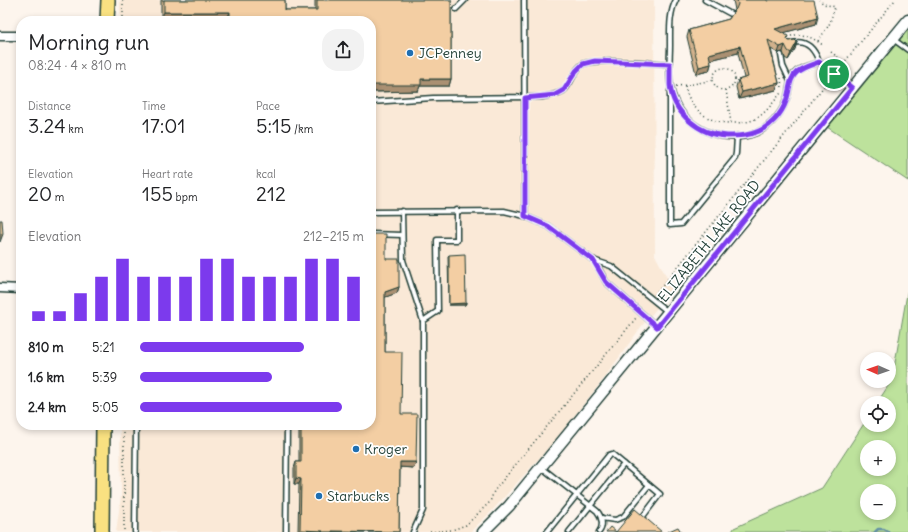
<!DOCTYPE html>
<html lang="en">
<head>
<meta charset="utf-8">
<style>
	:root { --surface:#fff; --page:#f2f2f2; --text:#202124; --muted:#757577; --accent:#7c3aed }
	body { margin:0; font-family:Delius,sans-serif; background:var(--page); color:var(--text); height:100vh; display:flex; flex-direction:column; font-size:15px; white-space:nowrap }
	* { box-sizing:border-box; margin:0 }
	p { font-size:13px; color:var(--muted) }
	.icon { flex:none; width:22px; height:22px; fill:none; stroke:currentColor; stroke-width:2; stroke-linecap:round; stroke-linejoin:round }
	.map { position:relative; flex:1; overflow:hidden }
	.drawer { position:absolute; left:16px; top:16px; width:360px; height:414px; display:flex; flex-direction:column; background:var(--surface); border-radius:16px; box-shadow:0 2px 6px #0003 }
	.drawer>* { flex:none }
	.needle { width:26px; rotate:272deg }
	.controls { position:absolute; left:860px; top:352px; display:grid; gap:8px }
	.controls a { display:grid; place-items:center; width:36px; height:36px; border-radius:50%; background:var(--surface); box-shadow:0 2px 6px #0003; font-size:20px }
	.pin { position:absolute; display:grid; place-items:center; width:34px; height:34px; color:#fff; margin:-17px; border:2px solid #fff; border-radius:50%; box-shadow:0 1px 4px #0007 }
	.round { display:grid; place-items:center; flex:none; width:42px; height:42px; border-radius:16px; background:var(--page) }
	.overview { display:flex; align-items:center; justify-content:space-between; height:68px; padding:0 12px }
	h1 { font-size:22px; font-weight:600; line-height:30px }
	.figures { display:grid; grid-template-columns:repeat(3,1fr); gap:6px; height:68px; padding:4px 12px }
	.figures div { display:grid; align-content:center }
	.figures b { font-size:20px; font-weight:600 }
	.figures small { font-size:11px; font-weight:400 }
	.figures p { font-size:11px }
	.chart { height:112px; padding:8px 12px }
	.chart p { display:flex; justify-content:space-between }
	.chart svg { width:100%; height:72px; margin-top:4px; stroke:var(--accent); stroke-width:6 }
	ul { padding:0 12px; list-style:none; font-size:13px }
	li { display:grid; grid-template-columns:64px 48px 1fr; align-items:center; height:30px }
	li i { height:10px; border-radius:5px; background:var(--accent) }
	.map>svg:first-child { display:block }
</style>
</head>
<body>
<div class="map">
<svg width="908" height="532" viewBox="0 0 908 532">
	<rect width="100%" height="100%" fill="#fdf5ed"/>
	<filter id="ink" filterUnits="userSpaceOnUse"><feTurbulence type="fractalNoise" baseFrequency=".025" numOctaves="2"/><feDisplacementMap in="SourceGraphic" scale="8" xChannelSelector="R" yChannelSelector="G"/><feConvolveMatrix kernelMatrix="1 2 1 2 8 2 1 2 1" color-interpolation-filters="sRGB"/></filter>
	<g filter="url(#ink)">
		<polygon fill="#fae9d7" points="120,0 654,0 655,255 673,289 641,327 602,381 551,445 490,513 470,532 116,532 121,496 120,425 371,425 371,21 120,21"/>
		<g fill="#bde29c" stroke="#6e9068" fill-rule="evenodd">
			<polygon points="908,27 908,181 827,127"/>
			<path d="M908,288V532H732L734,528L822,488L867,419V425H889V403H877L892,380ZM867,447H889V469H867ZM867,491H889V513H867Z"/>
		</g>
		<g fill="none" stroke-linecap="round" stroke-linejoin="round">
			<polyline stroke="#6390a4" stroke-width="2.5" points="875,532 878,529 884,529 889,532"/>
			<defs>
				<g id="service">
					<polyline points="524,0 525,216"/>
					<path d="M676,0C669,13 670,30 670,45C670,58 668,74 671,88C678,125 721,147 756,133C772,126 784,111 788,94C789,87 790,80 794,74C800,67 810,65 819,62L852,88"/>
					<polyline points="705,0 731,14"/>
					<polyline points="456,9 465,0"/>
					<polyline points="893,39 908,50"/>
					<path d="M792,43C807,39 815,50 819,62"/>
					<polyline points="781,55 783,66 790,81"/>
					<polyline points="670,91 670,225 681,224 735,158 736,153 737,136"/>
					<path d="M371,102L433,98L542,97C549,96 556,95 563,91C572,84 573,70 583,64C596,58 653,63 670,64"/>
					<polyline points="402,211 403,260 423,321 423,510 413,532"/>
					<polyline points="371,212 504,211 525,216 548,226 593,260 611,266 668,312"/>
					<polyline points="371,234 402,235"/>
					<polyline points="594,260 606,282 656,326"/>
					<polyline points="423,321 438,311 437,240 457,240 457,210"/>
					<polyline points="624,464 660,494 641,519"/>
					<path d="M541,467L597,511C602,517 604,526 599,532"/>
					<polyline points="601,518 615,520 623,517 649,485"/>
					<polyline points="135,532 136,425"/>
					<polyline points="286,532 287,425"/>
					<polyline points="547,532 609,455 612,454 624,464 569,532"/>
				</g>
				<g id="minor">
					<polyline points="0,36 21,36"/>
					<polyline points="0,288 21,289"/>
				</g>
				<polyline id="tertiary" points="483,532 509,506 541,467 908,20"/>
				<g id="trunk">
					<polyline points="107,21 108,0"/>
					<polyline points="102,532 103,425"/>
				</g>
			</defs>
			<use href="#service" stroke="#1f3d34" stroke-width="7"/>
			<use href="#minor" stroke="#1f3d34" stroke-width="11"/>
			<use href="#tertiary" stroke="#1f3d34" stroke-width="13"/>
			<use href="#trunk" stroke="#1f3d34" stroke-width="16"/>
			<g stroke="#1f3d34" stroke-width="1.5" stroke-dasharray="1 3" stroke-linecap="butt">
				<polyline points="123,21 123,0"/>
				<path d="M791,36C803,32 815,39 824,46"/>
				<polyline points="818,41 829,25 835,7 824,4 819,0"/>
				<polyline points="831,52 844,62"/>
				<circle cx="724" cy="79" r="11"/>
				<polyline points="838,70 895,0"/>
				<polyline points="781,78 782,88"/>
				<polyline points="676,86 688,85 713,80"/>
				<path d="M685,86C690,110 709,124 734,123C742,123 750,122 757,118C767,112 774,101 781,93"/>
				<polyline points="726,90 731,123"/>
				<polyline points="655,295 830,79"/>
				<polyline points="124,425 124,532"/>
				<polyline points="430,532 452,530 466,525 490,502 494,491 636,318"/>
			</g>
			<use href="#service" stroke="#fff" stroke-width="4"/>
			<use href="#minor" stroke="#fff" stroke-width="8"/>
			<use href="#tertiary" stroke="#fff" stroke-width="10"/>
			<use href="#trunk" stroke="#f9e181" stroke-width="13"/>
		</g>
		<g fill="#d1b18c" stroke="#1f3d34">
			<polygon points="161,0 285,0 285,10 315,10 315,0 451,0 451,79 449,86 420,86 418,91 371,92 371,21 227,21 227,19 161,19"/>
			<polygon points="733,0 767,0 767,1 816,24 782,33 789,41 797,42 795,49 788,60 785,58 783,52 778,53 771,49 779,83 776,90 739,99 736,87 738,80 744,78 738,53 710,60 711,64 709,71 696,74 687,37 689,30 729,19 735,10"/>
			<polygon points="449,255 466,303 465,305 449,305 448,256"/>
			<polygon points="386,259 399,287 397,293 385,297 385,352 401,414 416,462 414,468 400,467 399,532 298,532 299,484 294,484 294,468 296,462 299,462 299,430 297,430 297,425 371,425"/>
		</g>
		<g fill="#aa9072" stroke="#1f3d34">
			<polygon points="164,12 230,12 227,19 161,19"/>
			<polygon points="818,17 816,24 772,36 775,29"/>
			<polygon points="797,42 795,49 788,60 791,53"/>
			<polygon points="785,45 783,52 778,53 780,47"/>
			<polygon points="740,46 738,53 706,61 709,54"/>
			<polygon points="711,64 709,71 696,74 699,67"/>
			<polygon points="421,79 451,79 449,86 420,86 418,91 371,92 371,85"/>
			<polygon points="779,83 776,90 739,99 742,92"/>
			<polygon points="0,234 3,234 0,242"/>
			<polygon points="399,287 397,293 383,298 385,292"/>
			<polygon points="466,303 465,305 449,305 449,304"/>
			<polygon points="299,425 301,425 299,430 297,430"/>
			<polygon points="400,462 416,462 414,468 398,467"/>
			<polygon points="296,478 301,479 299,484 294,484"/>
			<polygon points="300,530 323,531 322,532 299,532"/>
			<polygon points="332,531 399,532 332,532"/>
		</g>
		<g fill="#f3cea3" stroke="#1f3d34">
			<polygon points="164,0 285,0 285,10 317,10 317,0 451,0 451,79 421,79 421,85 371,85 371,21 230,21 230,12 164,12"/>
			<polygon points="737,0 767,0 767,1 770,0 814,0 818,17 775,29 788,36 787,39 789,41 795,40 797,42 791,53 788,51 785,45 780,47 768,40 779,83 742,92 738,80 748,77 740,46 709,54 711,64 699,67 689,30 729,19 734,11 736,9 738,4"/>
			<polygon points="0,220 2,220 3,234 0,234"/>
			<polygon points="371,234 386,234 386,259 399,259 399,287 385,292 385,352 402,352 401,414 417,414 416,462 400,462 399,532 332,531 332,532 322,532 323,531 300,530 301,479 296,478 296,462 301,462 301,425 371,425"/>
			<polygon points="465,254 466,303 449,304 449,255"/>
			<polygon points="635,509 662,532 616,532"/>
			<polygon points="610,527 616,532 606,532"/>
			<polygon points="678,527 681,532 667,532"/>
		</g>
	</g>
	<g fill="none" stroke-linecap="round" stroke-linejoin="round" filter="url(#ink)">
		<defs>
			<path id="route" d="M595,61L670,64C670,71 670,78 670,85C673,113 699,135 727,136C738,136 749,136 759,131C774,124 785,110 788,94C790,86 790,78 797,72C803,67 811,65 819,62L852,88L657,327L606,282L593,260L548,226L525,216V98L555,95L564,90L576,71L583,64Z"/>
		</defs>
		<use href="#route" stroke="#fff" stroke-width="8"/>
		<use href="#route" stroke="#7c3aed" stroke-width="5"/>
	</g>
	<g fill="#1f6fb2" stroke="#fff" stroke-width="1.5">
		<circle cx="410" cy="53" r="4"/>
		<circle cx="356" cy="449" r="4"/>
		<circle cx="319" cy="496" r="4"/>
	</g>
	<g text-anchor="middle" stroke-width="3.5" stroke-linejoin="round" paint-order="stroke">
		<g font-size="14" fill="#1f3d34" stroke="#fff" text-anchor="start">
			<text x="418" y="58">JCPenney</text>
			<text x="364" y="454">Kroger</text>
			<text x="327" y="501">Starbucks</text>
		</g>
		<g font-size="14" fill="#1f3d34" stroke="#fff">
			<text transform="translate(709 241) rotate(-51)" y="5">ELIZABETH LAKE ROAD</text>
		</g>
	</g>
</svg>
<div class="controls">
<a><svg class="needle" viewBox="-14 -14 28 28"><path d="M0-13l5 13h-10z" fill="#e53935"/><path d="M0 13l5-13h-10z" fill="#757577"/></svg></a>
<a><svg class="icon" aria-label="locate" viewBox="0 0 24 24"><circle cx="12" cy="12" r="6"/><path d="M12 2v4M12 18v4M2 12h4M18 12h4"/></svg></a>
<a>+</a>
<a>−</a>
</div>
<div class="pin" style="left:834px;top:74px;background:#1e9e55"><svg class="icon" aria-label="arrive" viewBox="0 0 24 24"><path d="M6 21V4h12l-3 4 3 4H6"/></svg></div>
<section class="drawer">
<div class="overview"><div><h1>Morning run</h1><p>08:24 · 4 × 810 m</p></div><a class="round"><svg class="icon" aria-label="share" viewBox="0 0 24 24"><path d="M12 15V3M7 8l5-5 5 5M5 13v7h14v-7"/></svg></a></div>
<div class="figures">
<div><p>Distance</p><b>3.24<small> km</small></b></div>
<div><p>Time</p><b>17:01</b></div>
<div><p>Pace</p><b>5:15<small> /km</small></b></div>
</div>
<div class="figures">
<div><p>Elevation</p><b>20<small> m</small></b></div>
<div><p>Heart rate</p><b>155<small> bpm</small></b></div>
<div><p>kcal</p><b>212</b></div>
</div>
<div class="chart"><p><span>Elevation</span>212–215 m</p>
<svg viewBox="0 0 160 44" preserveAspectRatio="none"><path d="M5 44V38M15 44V38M25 44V27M35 44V17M45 44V6M55 44V17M65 44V17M75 44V17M85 44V6M95 44V6M105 44V17M115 44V17M125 44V17M135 44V6M145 44V6M155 44V17"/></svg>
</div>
<ul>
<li><b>810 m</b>5:21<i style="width:73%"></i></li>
<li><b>1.6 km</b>5:39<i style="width:59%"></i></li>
<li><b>2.4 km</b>5:05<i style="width:90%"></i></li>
</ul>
</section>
</div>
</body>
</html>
